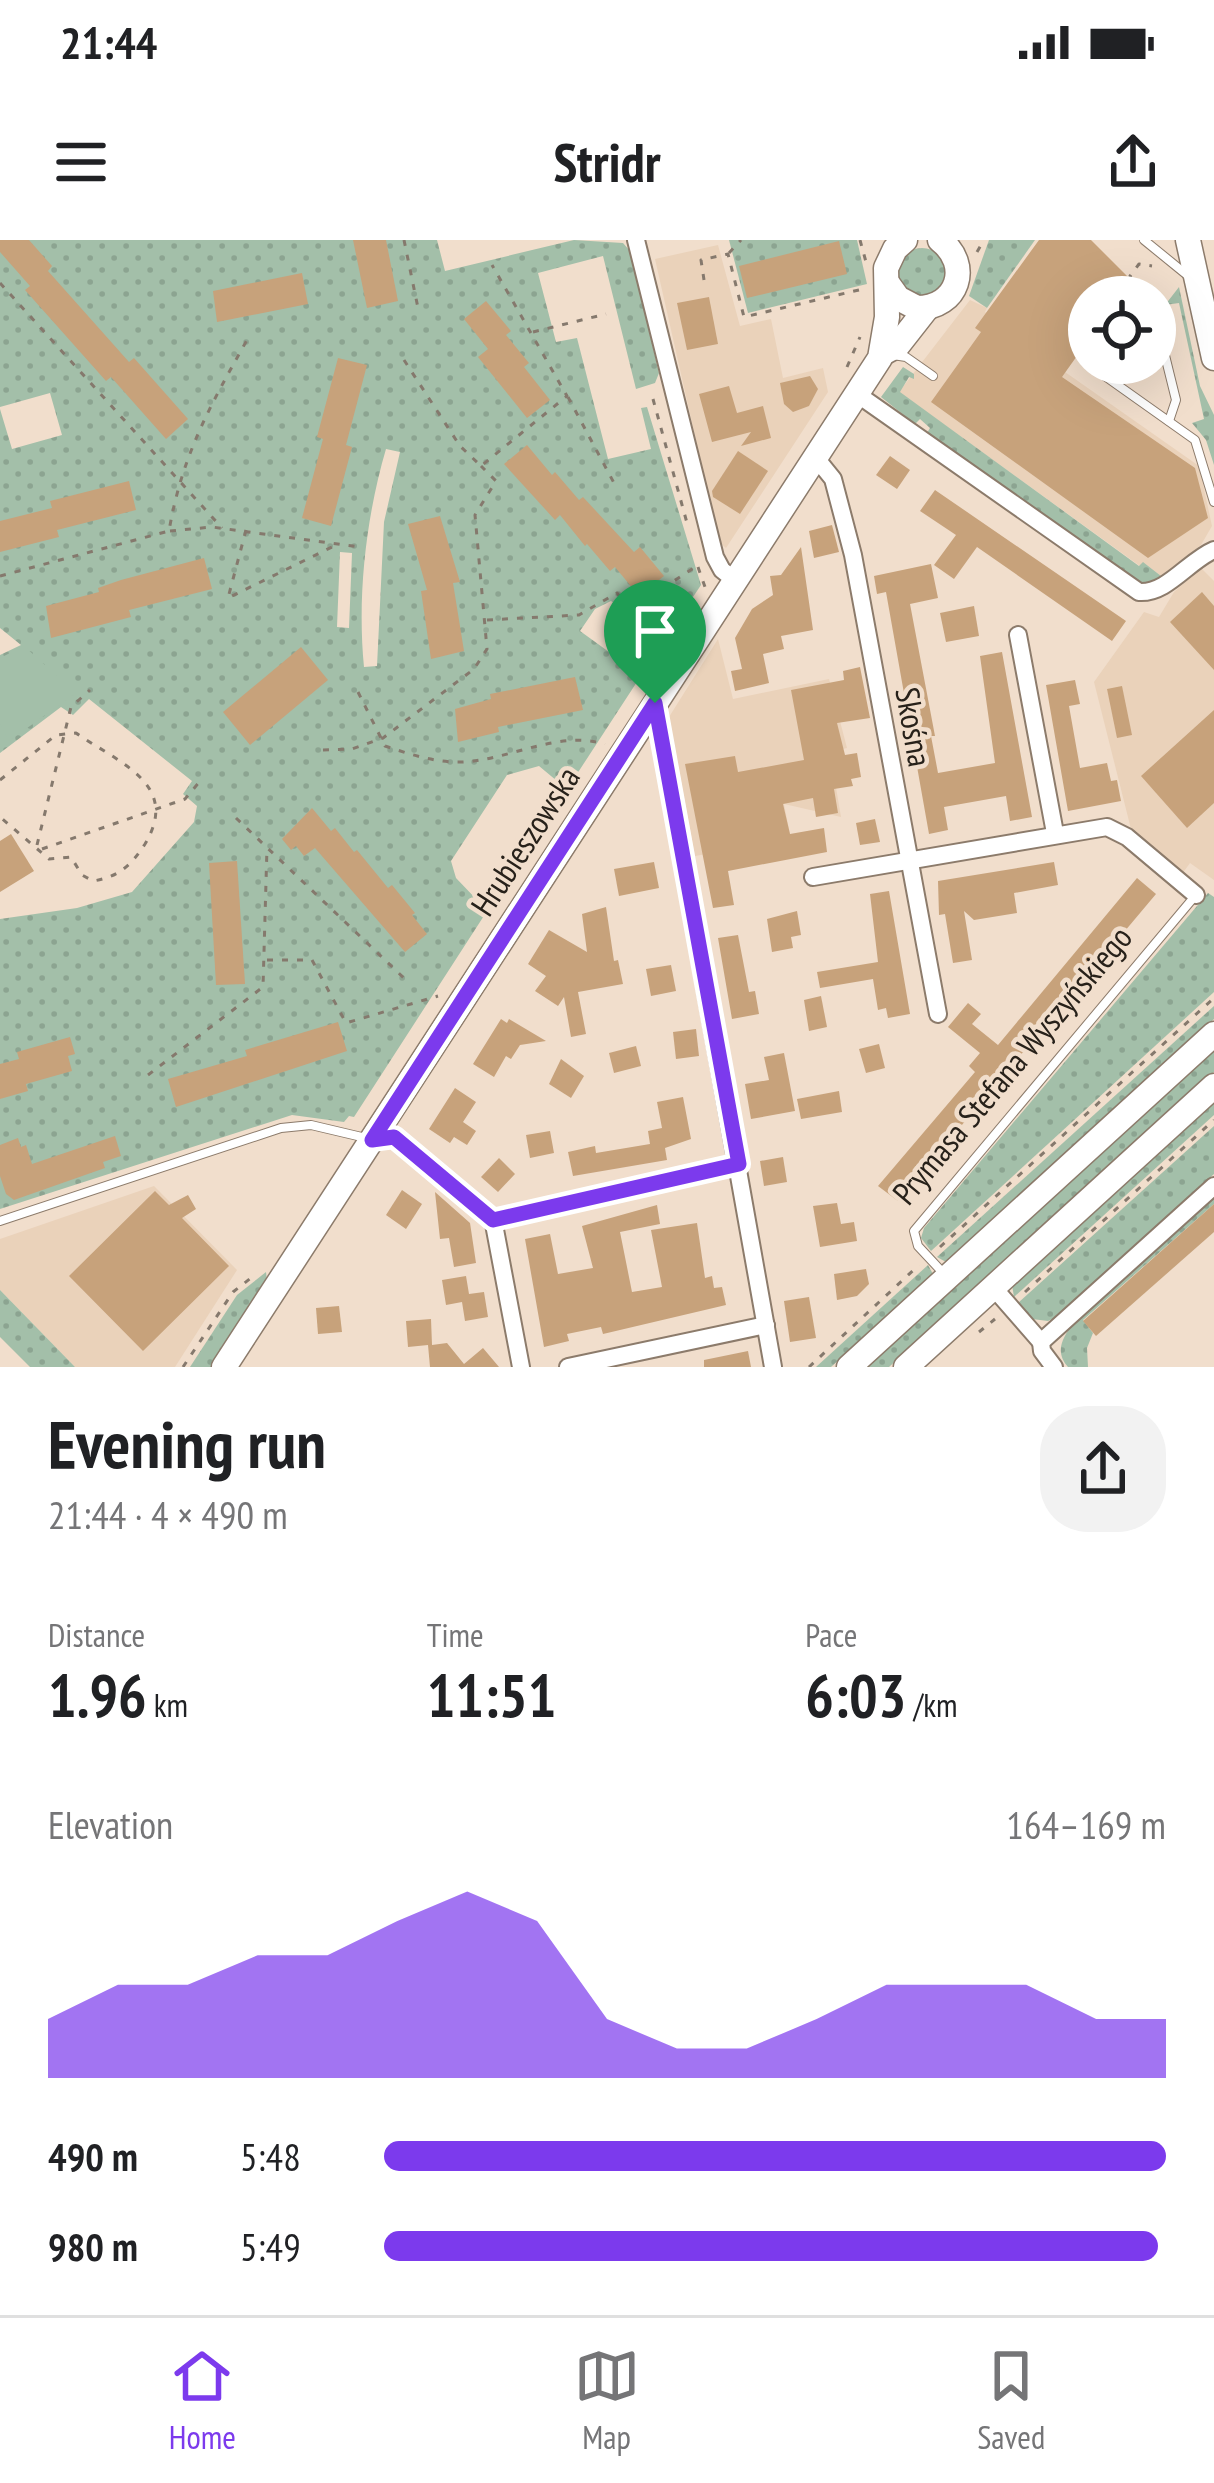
<!DOCTYPE html>
<html lang="en">
<head>
<meta charset="utf-8">
<style>
	:root { --surface:#fff; --page:#f2f2f2; --text:#202124; --muted:#757577; --line:#e0e0e0; --accent:#7c3aed }
	body { margin:0; font-family:"PT Sans Narrow",sans-serif; background:var(--page); color:var(--text); height:100vh; display:flex; flex-direction:column; font-size:45px; white-space:nowrap }
	* { box-sizing:border-box; margin:0 }
	p { font-size:39px; color:var(--muted) }
	.icon { flex:none; width:66px; height:66px; fill:none; stroke:currentColor; stroke-width:2; stroke-linecap:round; stroke-linejoin:round }
	.map { position:relative; height:1127px; overflow:hidden }
	.side { display:flex; flex-direction:column; background:var(--surface); flex:1 }
	.side>* { flex:none }
	.controls { position:absolute; left:1068px; top:36px; display:grid; gap:24px }
	.controls a { display:grid; place-items:center; width:108px; height:108px; border-radius:50%; background:var(--surface); box-shadow:0 12px 48px #0002; font-size:60px }
	.pin { position:absolute; display:grid; place-items:center; width:102px; height:102px; color:#fff; margin:-123px -51px; border-radius:50% 50% 50% 0; rotate:-45deg; box-shadow:0 0 12px #0007 }
	.pin .icon { rotate:45deg }
	.round { display:grid; place-items:center; flex:none; width:126px; height:126px; border-radius:48px; background:var(--page) }
	.overview { display:flex; align-items:center; justify-content:space-between; height:204px; padding:0 48px }
	h1 { font-size:66px; font-weight:700; line-height:90px }
	.metrics { display:grid; grid-template-columns:repeat(3,1fr); gap:18px; height:204px; padding:12px 48px }
	.metrics div { display:grid; align-content:center }
	.metrics b { font-size:60px; font-weight:700 }
	.metrics small { font-size:33px; font-weight:400 }
	.metrics p { font-size:33px }
	.chart { height:336px; padding:24px 48px }
	.chart p { display:flex; justify-content:space-between }
	.chart svg { width:100%; height:216px; margin-top:12px; fill:var(--accent); opacity:.7 }
	ul { padding:0 48px; list-style:none; font-size:39px }
	li { display:grid; grid-template-columns:192px 144px 1fr; align-items:center; height:90px }
	li i { height:30px; border-radius:15px; background:var(--accent) }
	.status { display:flex; justify-content:space-between; align-items:center; height:84px; padding:0 60px; background:var(--surface); direction:ltr }
	.status svg { height:33px; fill:currentColor }
	header { display:flex; justify-content:space-between; align-items:center; height:156px; padding:0 48px; background:var(--surface); font-size:54px; font-weight:700 }
	.tabs { display:flex; justify-content:space-around; align-items:center; height:168px; border-top:3px solid var(--line); background:var(--surface); font-size:33px; color:var(--muted) }
	.tabs a { display:grid; justify-items:center; gap:6px }
	.tabs .current { color:var(--accent) }
	.map>svg:first-child { display:block }
</style>
</head>
<body>
<div class="status"><b>21:44</b><svg viewBox="0 0 49 12"><path d="M0 12V9h3v3zM5 12V6h3v6zM10 12V3h3v9zM15 12V0h3v12zM26 1h20v11H26zM47 4h2v5h-2z"/></svg></div>
<header><svg class="icon" aria-label="menu" viewBox="0 0 24 24"><path d="M4 6h16M4 12h16M4 18h16"/></svg>Stridr<svg class="icon" aria-label="share" viewBox="0 0 24 24"><path d="M12 15V3M7 8l5-5 5 5M5 13v7h14v-7"/></svg></header>
<div class="map">
<svg width="1214" height="1127" viewBox="0 0 1214 1127">
	<defs>
		<pattern id="grass-dots" width="8" height="8" patternUnits="userSpaceOnUse" patternTransform="scale(3)"><rect width="8" height="8" fill="#a3bfa9"/><path d="M2 2h.1M6 6h.1" fill="none" stroke="#8ca491" stroke-width="1.8" stroke-linecap="round"/></pattern>
	</defs>
	<rect width="100%" height="100%" fill="#f1decc"/>
	<g fill="#ead2ba">
		<polygon points="718,5 740,86 771,79 783,138 823,128 828,152 726,308 719,302 655,19"/>
		<polygon points="970,60 987,68 985,72 1065,132 1199,226 1212,286 1201,305 1161,336 1144,323 1140,326 899,152"/>
		<polygon points="1201,328 1214,341 1214,640 1190,623 1182,634 1214,657 1181,635 1131,589 1094,442 1144,372 1159,377 1174,352"/>
		<polygon points="718,399 733,459 829,439 847,508 830,512 841,577 784,564 791,599 695,616 669,477"/>
		<polygon points="154,946 237,1030 175,1127 75,1127 0,1050 0,999"/>
	</g>
	<g fill="url(#grass-dots)" fill-rule="evenodd">
		<path d="M0,0H437L445,31L574,0L623,3L630,11L659,133L655,143L636,149L603,16L538,33L556,102L577,98L608,219L651,209L641,168L647,167L701,345L669,393L639,368L631,376L611,361L595,369L580,391L616,417L632,397L648,409L656,400L661,405L532,603L521,596L557,541L539,526L507,535L451,621L456,638L478,661L510,614L520,620L354,877L349,876L344,882L292,875L0,969V679L77,668L132,652L194,582L197,566L183,554L192,541L89,459L73,475L61,467L0,513V415L21,405L0,388V169L12,209L62,195L50,153L0,167ZM386,209L400,212L384,282L377,426L364,427C357,356 366,277 386,209ZM340,312L352,313L349,388L337,387Z"/>
		<polygon points="729,0 857,0 867,44 748,73"/>
		<polygon points="989,0 1035,0 987,68 969,56"/>
		<circle cx="922" cy="32" r="24"/>
		<polygon points="1179,47 1200,146 1214,175 1214,225 1206,200 1192,183 1204,179 1179,63 1165,65"/>
		<polygon points="903,127 914,134 914,139 909,137 900,152 1139,326 1143,322 1161,336 1152,343 1134,341 927,193 930,188 920,179 915,184 881,157"/>
		<polygon points="1208,653 1214,657 1214,752 931,1011 921,998 924,988"/>
		<polygon points="1214,766 1214,779 946,1022 937,1017"/>
		<polygon points="1214,808 1214,832 889,1127 864,1127"/>
		<polygon points="1214,859 1214,875 1014,1057 1012,1045"/>
		<polygon points="1214,886 1214,934 1058,1076 1048,1081 1032,1079 1018,1063"/>
		<path d="M1214,956V964L1083,1080L1093,1093L1087,1108L1088,1127H1068C1054,1111 1063,1098 1073,1083Z"/>
		<polygon points="928,1025 933,1034 831,1127 816,1127"/>
		<polygon points="266,1032 267,1041 212,1127 190,1127 237,1055"/>
		<polygon points="0,1050 75,1127 30,1127 0,1097"/>
	</g>
	<polygon fill="#a3bfa9" points="24,406 76,453 9,501 0,484 0,418"/>
	<g fill="#c7a27b">
		<polygon points="0,0 29,0 52,26 48,31 129,122 134,118 188,179 166,199 111,137 106,141 25,50 30,46 0,12"/>
		<polygon points="353,0 386,0 398,61 367,68"/>
		<polygon points="1039,0 1091,0 1131,40 1119,57 1089,57 1089,99 1062,137 1195,228 1208,278 1148,318 931,162 981,92 975,88"/>
		<polygon points="839,1 847,34 747,58 739,26"/>
		<polygon points="302,33 308,64 217,82 213,51"/>
		<polygon points="709,57 718,104 687,110 677,63"/>
		<polygon points="486,61 511,91 506,95 529,123 524,127 550,160 527,178 478,117 488,109 464,79"/>
		<polygon points="338,118 367,125 346,205 352,207 331,286 302,278 323,199 317,197"/>
		<polygon points="810,136 818,149 809,166 793,172 784,164 780,143"/>
		<polygon points="729,146 737,173 763,166 771,198 741,206 751,192 712,202 699,154"/>
		<polygon points="527,205 552,235 555,232 579,260 583,257 634,312 640,307 664,336 639,356 615,327 610,331 587,304 585,306 560,275 555,280 504,224"/>
		<polygon points="738,211 768,231 740,274 713,257 712,251"/>
		<polygon points="890,216 910,230 897,249 876,235"/>
		<polygon points="129,241 136,270 57,290 59,297 0,312 0,281 52,268 50,261"/>
		<polygon points="935,250 1126,381 1112,401 977,307 954,339 934,325 956,295 920,271"/>
		<polygon points="440,276 460,342 453,343 464,411 431,419 421,351 427,350 408,284"/>
		<polygon points="832,285 839,312 814,318 809,291"/>
		<polygon points="801,307 813,390 781,396 784,409 763,414 769,443 735,451 731,431 742,429 735,398 752,369 773,355 770,336 781,335"/>
		<polygon points="204,318 212,349 129,370 131,377 51,398 46,366 99,352 98,348 121,340"/>
		<polygon points="931,324 938,358 910,364 935,496 931,496 938,533 995,523 980,416 1002,412 1032,577 1010,581 1006,556 944,567 948,590 929,594 886,352 877,354 874,336"/>
		<polygon points="1202,352 1214,366 1214,430 1170,382"/>
		<polygon points="974,366 979,396 946,402 940,373"/>
		<polygon points="301,407 328,440 250,505 223,472"/>
		<polygon points="860,427 870,478 837,483 845,515 857,513 861,537 851,539 853,546 834,549 838,573 816,577 813,558 783,564 790,594 824,588 827,612 728,631 734,665 713,668 685,524 735,516 738,532 804,520 791,450 844,440 843,431"/>
		<polygon points="575,437 583,470 498,487 499,492 458,502 455,469 491,459 490,454"/>
		<polygon points="1075,440 1080,464 1069,466 1080,528 1107,523 1111,541 1117,540 1121,561 1068,571 1046,445"/>
		<polygon points="1122,446 1132,495 1117,498 1107,449"/>
		<polygon points="1214,470 1214,563 1187,588 1141,536"/>
		<polygon points="312,568 331,591 335,588 354,612 357,610 388,648 392,645 415,673 412,675 427,694 405,712 315,608 304,616 296,606 291,610 282,599"/>
		<polygon points="875,579 880,602 860,605 856,583"/>
		<polygon points="11,594 34,631 0,652 0,601"/>
		<polygon points="237,621 245,744 216,745 209,623"/>
		<polygon points="654,622 659,648 619,656 614,629"/>
		<polygon points="1054,622 1058,645 1014,653 1017,673 974,680 964,671 972,720 953,723 945,674 939,675 938,641"/>
		<polygon points="1137,638 1156,654 898,961 878,946 975,832 969,826 980,813 948,787 968,763 981,774 972,784 998,805"/>
		<polygon points="889,651 910,774 888,778 886,768 878,770 873,739 820,748 817,732 878,722 870,654"/>
		<polygon points="606,667 614,721 618,720 623,744 578,752 586,794 571,797 564,757 558,766 535,751 546,736 528,724 549,690 587,712 582,674"/>
		<polygon points="797,671 801,695 791,697 793,708 772,712 767,679"/>
		<polygon points="738,695 749,752 755,751 759,774 732,779 718,698"/>
		<polygon points="671,725 676,751 651,756 646,729"/>
		<polygon points="821,756 827,787 809,791 804,760"/>
		<polygon points="501,779 507,783 509,779 546,801 520,805 511,819 506,816 494,837 473,824"/>
		<polygon points="338,782 347,811 176,867 168,839 247,816 245,810"/>
		<polygon points="696,789 699,816 676,819 673,792"/>
		<polygon points="70,797 75,814 68,816 72,831 26,844 28,851 0,859 0,824 19,819 17,812"/>
		<polygon points="879,804 885,828 866,833 859,809"/>
		<polygon points="636,806 641,826 614,833 609,813"/>
		<polygon points="784,813 795,871 751,879 745,844 769,840 764,817"/>
		<polygon points="561,819 584,836 571,858 549,844"/>
		<polygon points="455,848 476,862 463,882 476,891 467,905 454,897 450,903 429,889"/>
		<polygon points="839,851 842,872 801,879 797,859"/>
		<polygon points="683,857 691,899 665,908 667,920 573,936 568,912 595,906 596,913 650,904 648,891 662,888 657,862"/>
		<polygon points="550,891 554,913 530,918 526,895"/>
		<polygon points="115,896 121,916 103,922 105,928 14,960 6,954 0,936 0,905 18,898 21,907 26,905 32,924"/>
		<polygon points="783,917 787,942 764,946 760,921"/>
		<polygon points="499,918 515,934 498,952 481,937"/>
		<polygon points="402,950 422,964 406,989 386,975"/>
		<polygon points="155,951 169,965 188,955 196,969 182,978 229,1026 143,1111 69,1036"/>
		<polygon points="435,952 470,983 476,1023 454,1027 449,998 440,999"/>
		<polygon points="837,963 841,984 854,982 857,1001 820,1007 813,966"/>
		<polygon points="1214,964 1214,992 1096,1096 1083,1081"/>
		<polygon points="657,965 660,984 620,992 632,1052 662,1047 651,990 697,983 705,1038 712,1036 714,1048 722,1047 726,1065 603,1094 601,1087 567,1094 569,1101 544,1107 525,999 550,994 558,1034 593,1028 582,986"/>
		<polygon points="866,1029 869,1044 857,1056 837,1060 834,1034"/>
		<polygon points="466,1036 469,1054 484,1052 488,1077 465,1081 462,1062 446,1065 442,1040"/>
		<polygon points="809,1057 816,1098 790,1102 784,1061"/>
		<polygon points="339,1066 342,1092 318,1094 316,1068"/>
		<polygon points="431,1079 432,1105 447,1103 464,1124 483,1108 499,1127 430,1127 428,1105 408,1107 406,1081"/>
		<polygon points="748,1111 751,1127 704,1127 704,1120"/>
	</g>
	<g fill="none" stroke-linecap="round" stroke-linejoin="round">
		<defs>
			<g id="lane">
				<polyline points="1144,0 1187,35"/>
				<polyline points="1155,75 1176,160 1169,181"/>
				<polyline points="893,115 906,117 933,136"/>
				<polyline points="1100,123 1102,134 1195,200 1214,262"/>
				<polyline points="0,981 281,888 311,885 366,898"/>
				<polyline points="946,1036 918,1006 914,991 1195,656"/>
			</g>
			<g id="street">
				<polyline points="636,0 715,317 722,330 736,341"/>
				<path d="M857,154L1139,352C1167,354 1188,321 1214,310"/>
				<polyline points="816,218 833,239 853,315 938,774"/>
				<polyline points="1018,395 1055,593"/>
				<polyline points="655,464 773,1127"/>
				<polyline points="813,637 1107,587 1127,597 1196,655"/>
				<polyline points="372,900 394,897 493,979 521,1127"/>
				<polyline points="493,979 739,924"/>
				<polyline points="993,1047 1041,1102"/>
				<polyline points="568,1127 766,1085"/>
				<polyline points="1054,1127 1042,1111 1041,1102 1214,946"/>
			</g>
			<g id="secondary">
				<polyline points="1188,0 1214,118"/>
				<path d="M888,44L898,58L917,68C958,68 972,25 940,0"/>
				<polyline points="883,113 898,105 927,68"/>
				<polyline points="224,1127 880,118 887,77 886,28 895,9 905,0"/>
				<polyline points="849,1127 1214,794"/>
				<polyline points="906,1127 1214,846"/>
			</g>
		</defs>
		<use href="#lane" stroke="#8c7b6b" stroke-width="10"/>
		<use href="#street" stroke="#8c7b6b" stroke-width="20"/>
		<use href="#secondary" stroke="#8c7b6b" stroke-width="27"/>
		<g stroke="#85796d" stroke-width="3" stroke-dasharray="6 9" stroke-linecap="butt">
			<polyline points="404,0 418,68"/>
			<polyline points="860,0 866,22"/>
			<polyline points="977,12 984,0"/>
			<polyline points="729,13 741,0"/>
			<polyline points="704,40 701,20 728,14 744,77 863,49"/>
			<polyline points="1132,40 1130,36 1139,24 1152,26"/>
			<polyline points="0,43 222,288"/>
			<polyline points="533,92 606,74"/>
			<polyline points="404,120 460,206 481,226 567,156 492,25"/>
			<polyline points="847,127 860,97"/>
			<polyline points="568,157 614,243"/>
			<polyline points="653,159 687,283"/>
			<polyline points="246,290 228,358 334,306"/>
			<polyline points="170,291 212,287 360,307"/>
			<polyline points="698,327 705,347"/>
			<path d="M0,336L169,291C182,215 210,166 247,100"/>
			<polyline points="487,380 579,375 617,353 630,369 697,326"/>
			<path d="M358,452L385,506C409,514 436,523 462,522C510,520 557,490 605,504"/>
			<polyline points="323,510 352,509 383,498 474,429 487,409 475,275 496,241 481,226"/>
			<path d="M0,540L56,495L76,493C119,523 181,544 145,604C131,626 118,637 93,641L82,635L71,617L49,619L0,577"/>
			<polyline points="236,578 407,741"/>
			<polyline points="37,605 71,467 90,450"/>
			<polyline points="42,609 185,559 201,540"/>
			<polyline points="267,720 312,720 346,783 438,756"/>
			<polyline points="148,835 263,747 267,607"/>
			<polyline points="940,1007 1214,758"/>
			<polyline points="1025,1052 1214,880"/>
			<polyline points="979,1092 995,1079"/>
			<polyline points="183,1127 233,1052 256,1034"/>
			<polyline points="809,1127 919,1025"/>
		</g>
		<use href="#lane" stroke="#fff" stroke-width="8"/>
		<use href="#street" stroke="#fff" stroke-width="16"/>
		<use href="#secondary" stroke="#fff" stroke-width="24"/>
	</g>
	<g fill="none" stroke-linecap="round" stroke-linejoin="round">
		<defs>
			<polygon id="route" points="655,463 739,924 493,980 394,897 372,900"/>
		</defs>
		<use href="#route" stroke="#fff" stroke-width="24"/>
		<use href="#route" stroke="#7c3aed" stroke-width="15"/>
	</g>
	<g text-anchor="middle" stroke-width="9" stroke-linejoin="round" paint-order="stroke">
		<g font-size="33" fill="#27211a" stroke="#f1decc">
			<text transform="translate(914 487) rotate(80)" y="12">Skośna</text>
			<text transform="translate(525 601) rotate(-57)" y="12">Hrubieszowska</text>
			<text transform="translate(1012 825) rotate(-50)" y="12">Prymasa Stefana Wyszyńskiego</text>
		</g>
	</g>
</svg>
<div class="controls">
<a><svg class="icon" aria-label="locate" viewBox="0 0 24 24"><circle cx="12" cy="12" r="6"/><path d="M12 2v4M12 18v4M2 12h4M18 12h4"/></svg></a>
</div>
<div class="pin" style="left:655px;top:463px;background:#1e9e55"><svg class="icon" aria-label="arrive" viewBox="0 0 24 24"><path d="M6 21V4h12l-3 4 3 4H6"/></svg></div>
</div>
<section class="side">
<div class="overview"><div><h1>Evening run</h1><p>21:44 · 4 × 490 m</p></div><a class="round"><svg class="icon" aria-label="share" viewBox="0 0 24 24"><path d="M12 15V3M7 8l5-5 5 5M5 13v7h14v-7"/></svg></a></div>
<div class="metrics">
<div><p>Distance</p><b>1.96<small> km</small></b></div>
<div><p>Time</p><b>11:51</b></div>
<div><p>Pace</p><b>6:03<small> /km</small></b></div>
</div>
<div class="chart"><p><span>Elevation</span>164–169 m</p>
<svg viewBox="0 0 160 44" preserveAspectRatio="none"><path d="M0 44V32L10 25L20 25L30 19L40 19L50 12L60 6L70 12L80 32L90 38L100 38L110 32L120 25L130 25L140 25L150 32L160 32V44z"/></svg>
</div>
<ul>
<li><b>490 m</b>5:48<i style="width:100%"></i></li>
<li><b>980 m</b>5:49<i style="width:99%"></i></li>
</ul>
</section>
<nav class="tabs">
<a class="current"><svg class="icon" aria-label="home" viewBox="0 0 24 24"><path d="M3 11l9-7 9 7M6 9v11h12V9"/></svg>Home</a>
<a><svg class="icon" aria-label="map" viewBox="0 0 24 24"><path d="M3 6l6-2 6 2 6-2v14l-6 2-6-2-6 2zM9 4v14M15 6v14"/></svg>Map</a>
<a><svg class="icon" aria-label="saved" viewBox="0 0 24 24"><path d="M7 4h10v16l-5-4-5 4z"/></svg>Saved</a>
</nav>
</body>
</html>
